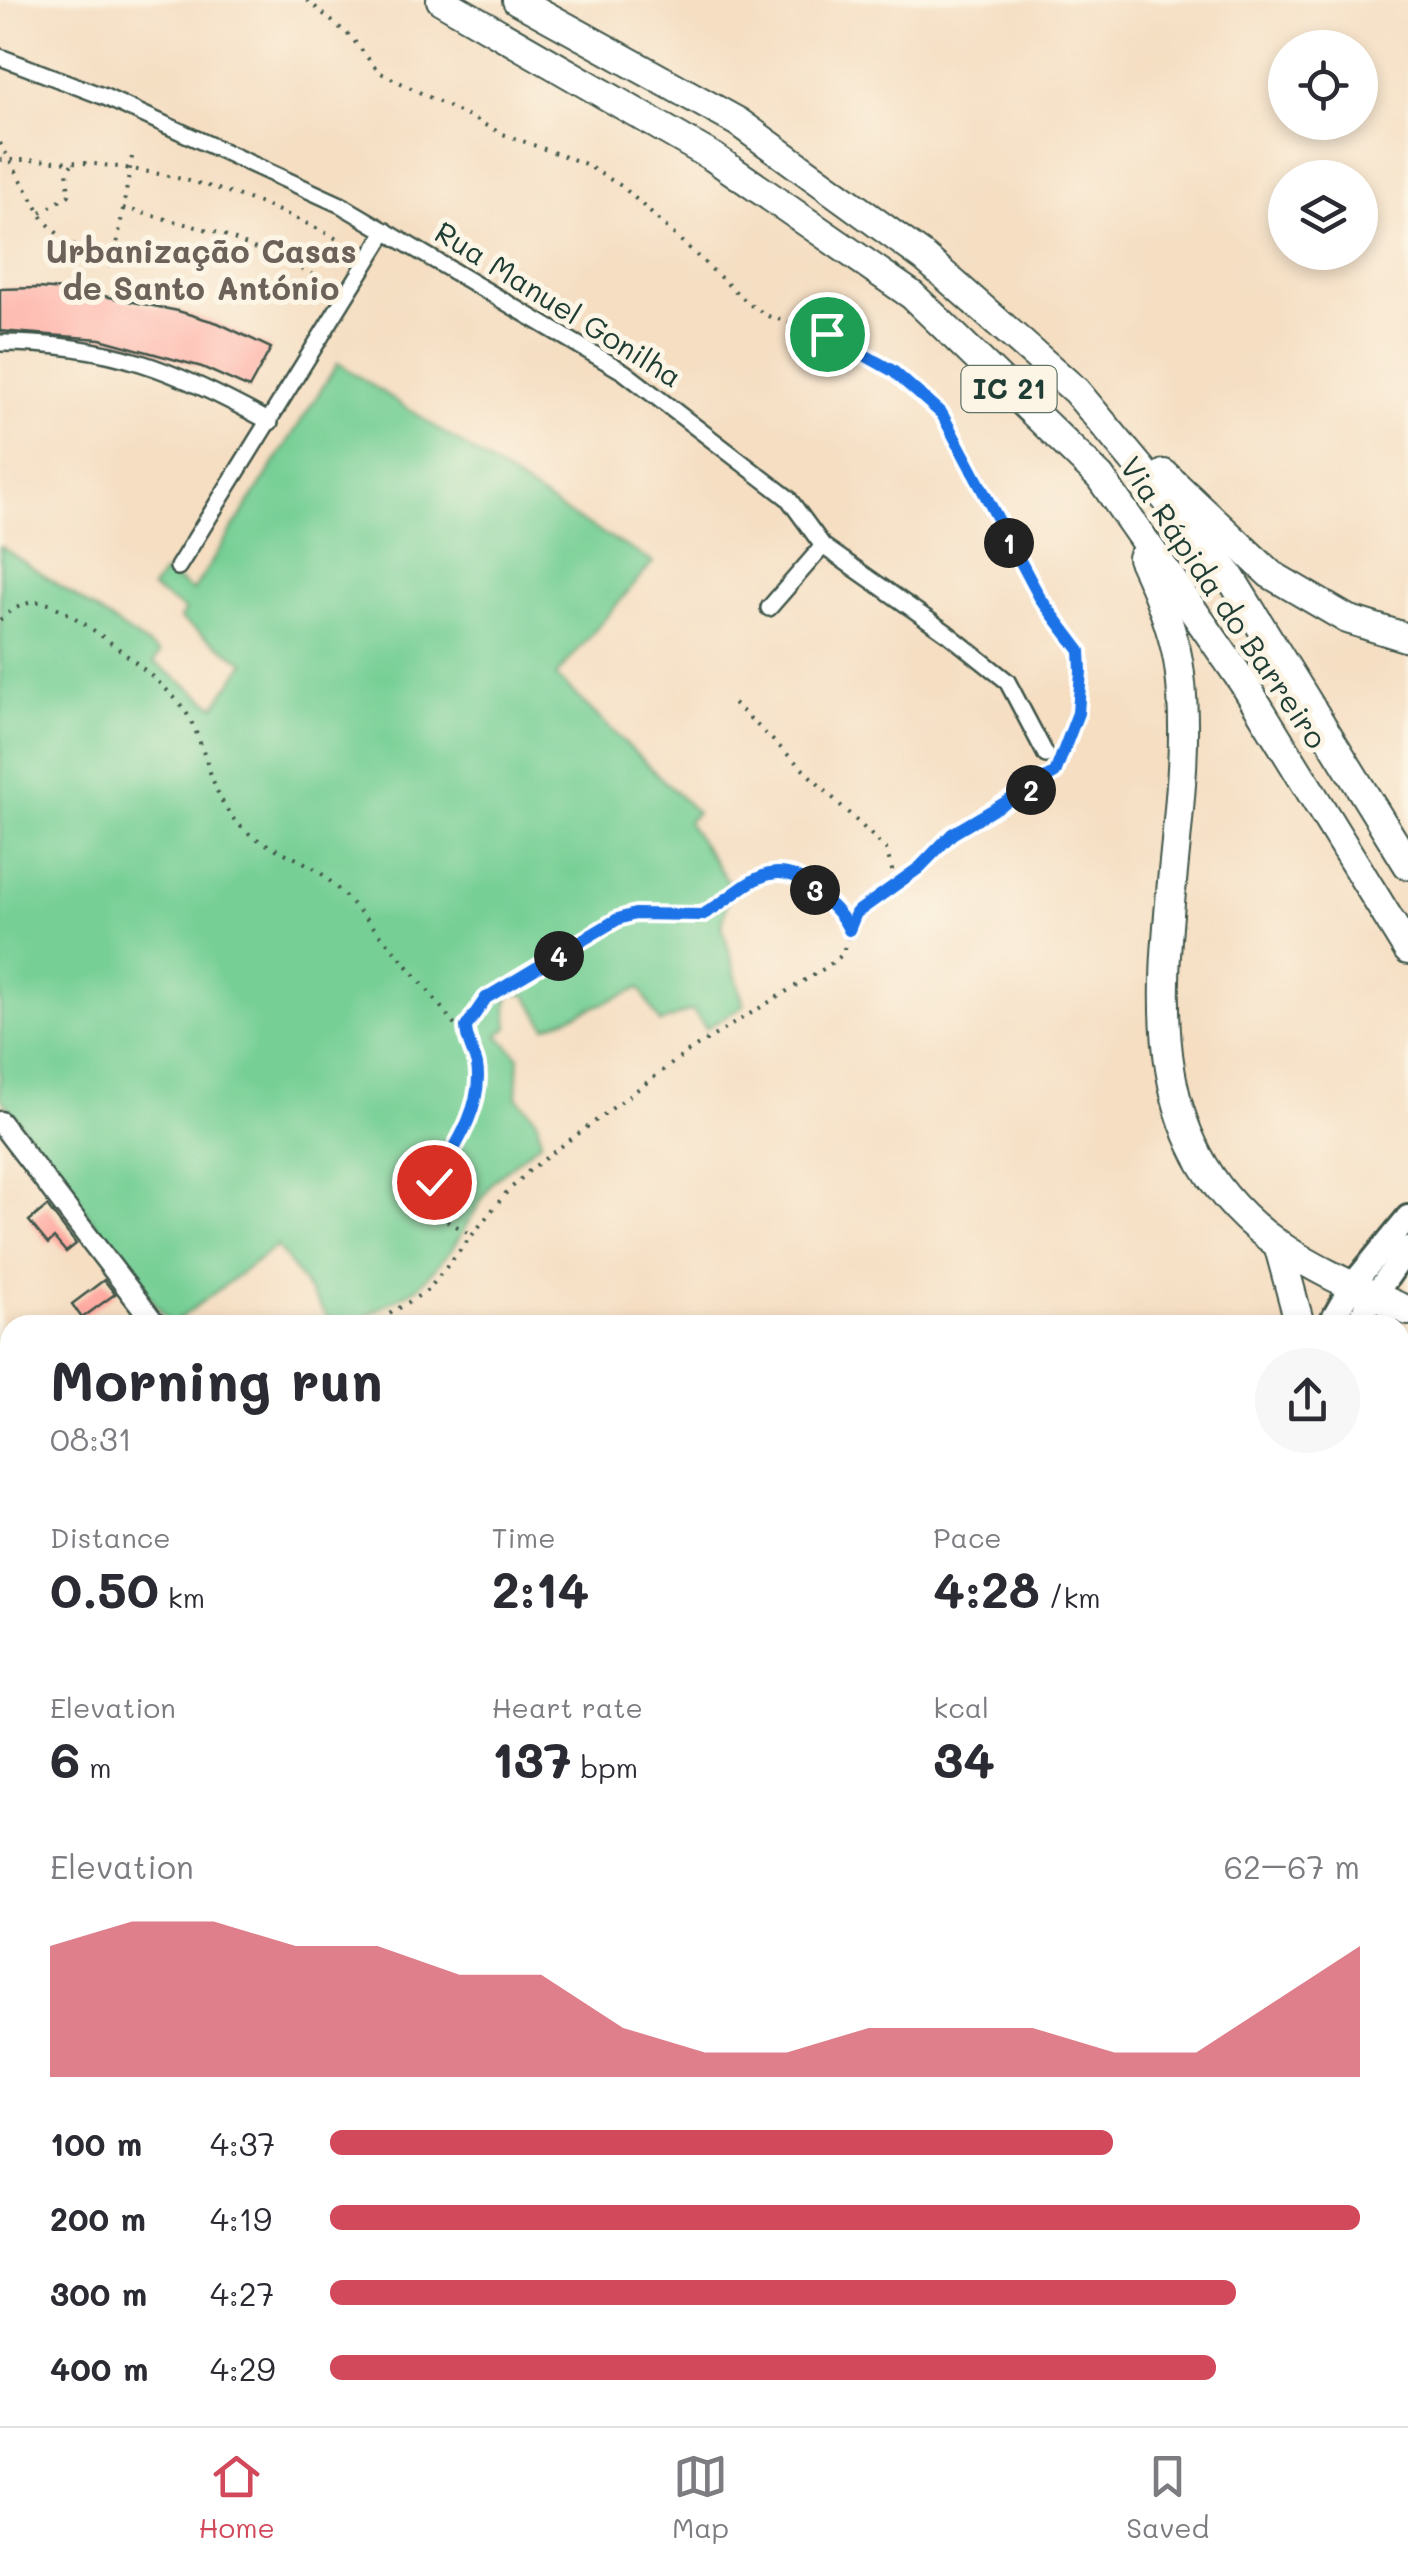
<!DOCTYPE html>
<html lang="en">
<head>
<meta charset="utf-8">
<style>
	:root { --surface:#fff; --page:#f7f7f7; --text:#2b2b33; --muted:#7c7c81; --line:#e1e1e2; --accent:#d1495b }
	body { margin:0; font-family:Mali,sans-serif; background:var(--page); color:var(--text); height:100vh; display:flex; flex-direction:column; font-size:38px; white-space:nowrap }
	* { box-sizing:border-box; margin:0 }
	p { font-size:32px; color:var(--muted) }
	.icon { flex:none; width:55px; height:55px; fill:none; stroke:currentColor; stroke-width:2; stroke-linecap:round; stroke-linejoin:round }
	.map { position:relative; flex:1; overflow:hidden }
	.drawer { position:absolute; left:0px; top:1315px; width:1410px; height:1112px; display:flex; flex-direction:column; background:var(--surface); border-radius:30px 30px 0 0; box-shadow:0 5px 15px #0003 }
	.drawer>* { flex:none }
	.fabs { position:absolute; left:1268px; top:30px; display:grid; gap:20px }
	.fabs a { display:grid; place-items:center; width:110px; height:110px; border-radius:50%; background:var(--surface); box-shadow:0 5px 15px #0003; font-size:50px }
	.pin { position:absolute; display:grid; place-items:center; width:85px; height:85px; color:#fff; margin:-42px; border:5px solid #fff; border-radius:50%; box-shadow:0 2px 10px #0007 }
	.km { position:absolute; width:50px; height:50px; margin:-25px; border-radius:50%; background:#222; color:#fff; font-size:28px; line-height:50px; text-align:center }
	.round { display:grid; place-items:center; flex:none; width:105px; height:105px; border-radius:52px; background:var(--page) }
	.overview { display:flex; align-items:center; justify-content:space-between; height:170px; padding:0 50px }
	h1 { font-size:55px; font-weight:700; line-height:75px }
	.metrics { display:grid; grid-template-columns:repeat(3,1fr); gap:15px; height:170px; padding:10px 50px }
	.metrics div { display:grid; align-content:center }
	.metrics b { font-size:50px; font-weight:700 }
	.metrics small { font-size:28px; font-weight:400 }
	.metrics p { font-size:28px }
	.chart { height:280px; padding:20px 50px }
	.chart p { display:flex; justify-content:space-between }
	.chart svg { width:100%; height:180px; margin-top:10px; fill:var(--accent); opacity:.7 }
	ul { padding:0 50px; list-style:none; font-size:32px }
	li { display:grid; grid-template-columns:160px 120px 1fr; align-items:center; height:75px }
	li i { height:25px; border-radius:12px; background:var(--accent) }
	.dock { display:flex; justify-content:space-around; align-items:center; height:140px; border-top:2px solid var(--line); background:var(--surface); font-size:28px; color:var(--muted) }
	.dock a { display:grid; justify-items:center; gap:5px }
	.dock .current { color:var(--accent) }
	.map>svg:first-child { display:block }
</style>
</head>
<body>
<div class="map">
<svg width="1408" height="2426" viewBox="0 0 1408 2426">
	<rect width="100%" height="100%" fill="#fcf5e5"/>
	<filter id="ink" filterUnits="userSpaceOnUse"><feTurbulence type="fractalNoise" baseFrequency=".01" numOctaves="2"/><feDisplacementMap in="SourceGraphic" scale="20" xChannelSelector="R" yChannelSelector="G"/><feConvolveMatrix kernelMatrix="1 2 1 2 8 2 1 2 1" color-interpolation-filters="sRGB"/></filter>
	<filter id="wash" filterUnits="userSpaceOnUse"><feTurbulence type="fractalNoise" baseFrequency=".0048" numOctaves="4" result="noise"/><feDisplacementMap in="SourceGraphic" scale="40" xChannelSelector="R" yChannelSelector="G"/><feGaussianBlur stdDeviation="2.25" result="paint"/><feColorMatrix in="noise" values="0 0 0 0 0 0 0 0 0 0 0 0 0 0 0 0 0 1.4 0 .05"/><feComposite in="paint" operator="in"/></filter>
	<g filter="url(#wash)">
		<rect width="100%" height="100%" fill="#f5dec2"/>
		<polygon fill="#76cf95" stroke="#4a8664" stroke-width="2.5" points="338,363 565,512 653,562 556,676 697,813 687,822 731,886 722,925 744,1006 706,1028 692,1010 660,1023 640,988 546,1027 527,996 513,992 507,1001 508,1028 498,1035 519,1057 517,1097 537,1119 541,1141 493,1181 452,1249 418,1287 350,1325 333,1325 277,1246 171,1325 0,1097 0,546 160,653 154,662 215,706 245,663 180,619 185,610 152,589 164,572 193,591"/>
		<g id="blocks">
			<g fill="#ffa69e">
				<polygon points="38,288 79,291 178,311 218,323 271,348 249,388 202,367 100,339 0,331 0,289"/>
				<polygon points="47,1206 76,1244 66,1252 54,1238 48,1244 29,1221"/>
				<polygon points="104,1280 115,1294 82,1318 72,1304"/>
			</g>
		</g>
	</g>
	<g filter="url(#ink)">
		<use href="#blocks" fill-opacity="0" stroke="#3f5549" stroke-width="2.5"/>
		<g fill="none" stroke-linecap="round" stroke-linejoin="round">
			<defs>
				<polyline id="lane" points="282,2418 290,2426"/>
				<g id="street">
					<polyline points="0,57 105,97 341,205 624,372 788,498 823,546 947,633 1007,681 1046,755"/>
					<path d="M0,343C109,343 176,370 270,422"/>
					<polyline points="178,567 386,231"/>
					<polyline points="769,608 823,546"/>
					<polyline points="1400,2114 1408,2103"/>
					<polyline points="1400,2168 1408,2174"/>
					<polyline points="1400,2218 1408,2224"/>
					<polyline points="947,2418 952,2426"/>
					<polyline points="62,2426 63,2418"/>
				</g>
				<g id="secondary">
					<polyline points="0,1122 156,1325"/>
					<polyline points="1400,2350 1408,2356"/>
				</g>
				<g id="primary">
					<polyline points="1329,1325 1353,1284 1408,1217"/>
					<polyline points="1354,1325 1408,1248"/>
					<polyline points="327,2426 338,2418"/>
				</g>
				<g id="highway">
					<polyline points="441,0 713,157 912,295 1100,477 1245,685 1408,950"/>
					<polyline points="517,0 738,122 925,258 1076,391 1229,575 1408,865"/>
					<polyline points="1164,474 1270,574 1347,619 1408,638"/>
					<path d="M1142,558C1158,592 1176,636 1180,674C1203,863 1084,1109 1279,1245C1318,1272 1366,1292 1408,1311"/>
					<polyline points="1278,1244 1300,1325"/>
					<polyline points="1400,1369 1408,1366"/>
				</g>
			</defs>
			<use href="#lane" stroke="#3f5549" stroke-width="12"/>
			<use href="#street" stroke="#3f5549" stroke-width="20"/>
			<use href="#secondary" stroke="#3f5549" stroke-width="25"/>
			<use href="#primary" stroke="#3f5549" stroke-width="28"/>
			<use href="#highway" stroke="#3f5549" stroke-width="32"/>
			<g stroke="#3f5549" stroke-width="4" stroke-dasharray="2.5 8" stroke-linecap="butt">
				<polyline points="307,0 351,37 379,72 503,134 583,163 623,187 749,304 768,316 827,334 893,371 943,414 1040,598 1081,651 1079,713 1061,751"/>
				<polyline points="0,143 44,220 63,239 113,268 133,151"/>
				<path d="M0,160C121,158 233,182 339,240"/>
				<polyline points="123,208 220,233 316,276"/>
				<polyline points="41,213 69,195 67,171 74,161"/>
				<path d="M0,620C11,610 25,601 40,602C67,603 168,685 184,709C208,746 208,793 239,825C264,849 297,854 323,875C351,898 470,1033 476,1062C488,1116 437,1149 431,1196L440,1217L472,1235"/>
				<polyline points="734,703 886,849 896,884"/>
				<path d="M467,1037V1020L486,998L618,919L635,914L702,915C744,894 769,845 818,893C830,904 844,915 849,930"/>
				<polyline points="372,1325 428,1290 506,1193 531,1169 689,1051 825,968 842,955 856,913 919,868 952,835 992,808 1027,793 1055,770"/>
				<polyline points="1400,1969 1408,1972"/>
				<polyline points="1408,1995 1403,2002 1408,2005"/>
				<polyline points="1400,2077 1408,2085"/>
				<polyline points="0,2126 10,2122"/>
				<polyline points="0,2389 10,2391"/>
			</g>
			<use href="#lane" stroke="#fff" stroke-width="8"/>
			<use href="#street" stroke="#fff" stroke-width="15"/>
			<use href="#secondary" stroke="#fff" stroke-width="20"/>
			<use href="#primary" stroke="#fff" stroke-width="22"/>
			<use href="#highway" stroke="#fff" stroke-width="28"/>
		</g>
	</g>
	<g fill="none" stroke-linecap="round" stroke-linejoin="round" filter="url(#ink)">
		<defs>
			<path id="route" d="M434,1182C454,1149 484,1106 477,1065C474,1052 466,1041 466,1027L486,998L618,919L635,914L702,915C743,894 770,846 818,893C830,904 843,915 849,930L856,913L919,868L952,834L1055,773L1078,713L1081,671L1080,651L1040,598L942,414L893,371L827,334"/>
		</defs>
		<use href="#route" stroke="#fff" stroke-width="20"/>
		<use href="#route" stroke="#1a73e8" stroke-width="12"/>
	</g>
	<g text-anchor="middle" stroke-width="10" stroke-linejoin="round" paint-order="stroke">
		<rect fill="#fcf5e5" stroke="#617469" stroke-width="2.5" x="961.5" y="366" width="95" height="46" rx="8"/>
		<g font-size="28" font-weight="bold" fill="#1f3d34">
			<text x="1009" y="399">IC 21</text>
		</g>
		<g font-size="30" fill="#1f3d34" stroke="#fcf5e5">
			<text transform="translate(558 305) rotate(32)" y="10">Rua Manuel Gonilha</text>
			<text transform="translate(1223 603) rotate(56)" y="10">Via Rápida do Barreiro</text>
		</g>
		<g font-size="32" font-weight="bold" fill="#6d6259" stroke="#fcf5e5">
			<text x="201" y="263">Urbanização Casas<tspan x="201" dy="37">de Santo António</tspan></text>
		</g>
	</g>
</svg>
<div class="fabs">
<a><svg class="icon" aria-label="locate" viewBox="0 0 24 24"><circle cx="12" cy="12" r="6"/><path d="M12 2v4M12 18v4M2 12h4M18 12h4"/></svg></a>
<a><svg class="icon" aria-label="layers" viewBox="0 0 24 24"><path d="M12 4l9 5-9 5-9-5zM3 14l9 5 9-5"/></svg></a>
</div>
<div class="pin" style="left:827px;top:334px;background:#1e9e55"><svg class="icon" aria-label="arrive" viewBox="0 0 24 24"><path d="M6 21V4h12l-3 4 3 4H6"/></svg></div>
<div class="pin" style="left:434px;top:1182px;background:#d93025"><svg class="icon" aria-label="check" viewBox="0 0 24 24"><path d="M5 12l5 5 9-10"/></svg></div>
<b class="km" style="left:1009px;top:543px">1</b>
<b class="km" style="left:1031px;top:790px">2</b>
<b class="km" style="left:815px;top:890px">3</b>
<b class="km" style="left:559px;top:956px">4</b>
<section class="drawer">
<div class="overview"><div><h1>Morning run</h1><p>08:31</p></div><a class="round"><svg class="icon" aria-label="share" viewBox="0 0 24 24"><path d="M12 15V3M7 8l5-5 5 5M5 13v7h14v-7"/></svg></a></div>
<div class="metrics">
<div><p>Distance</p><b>0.50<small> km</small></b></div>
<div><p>Time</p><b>2:14</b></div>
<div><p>Pace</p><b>4:28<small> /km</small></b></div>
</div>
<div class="metrics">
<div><p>Elevation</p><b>6<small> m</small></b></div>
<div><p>Heart rate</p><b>137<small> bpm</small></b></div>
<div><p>kcal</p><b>34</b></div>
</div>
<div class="chart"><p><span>Elevation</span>62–67 m</p>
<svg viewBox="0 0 160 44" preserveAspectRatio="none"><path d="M0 44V12L10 6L20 6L30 12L40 12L50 19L60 19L70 32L80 38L90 38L100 32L110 32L120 32L130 38L140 38L150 25L160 12V44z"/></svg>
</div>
<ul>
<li><b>100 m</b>4:37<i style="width:76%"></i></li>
<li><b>200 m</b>4:19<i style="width:100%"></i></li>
<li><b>300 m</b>4:27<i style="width:88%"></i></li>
<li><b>400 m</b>4:29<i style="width:86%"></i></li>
</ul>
</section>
</div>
<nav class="dock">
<a class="current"><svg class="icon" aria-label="home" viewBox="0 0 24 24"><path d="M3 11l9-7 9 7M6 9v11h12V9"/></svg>Home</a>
<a><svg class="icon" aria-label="map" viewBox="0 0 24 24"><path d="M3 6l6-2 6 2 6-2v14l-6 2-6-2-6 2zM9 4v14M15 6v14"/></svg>Map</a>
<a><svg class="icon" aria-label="saved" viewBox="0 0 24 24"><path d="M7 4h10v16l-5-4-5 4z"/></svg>Saved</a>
</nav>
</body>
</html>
